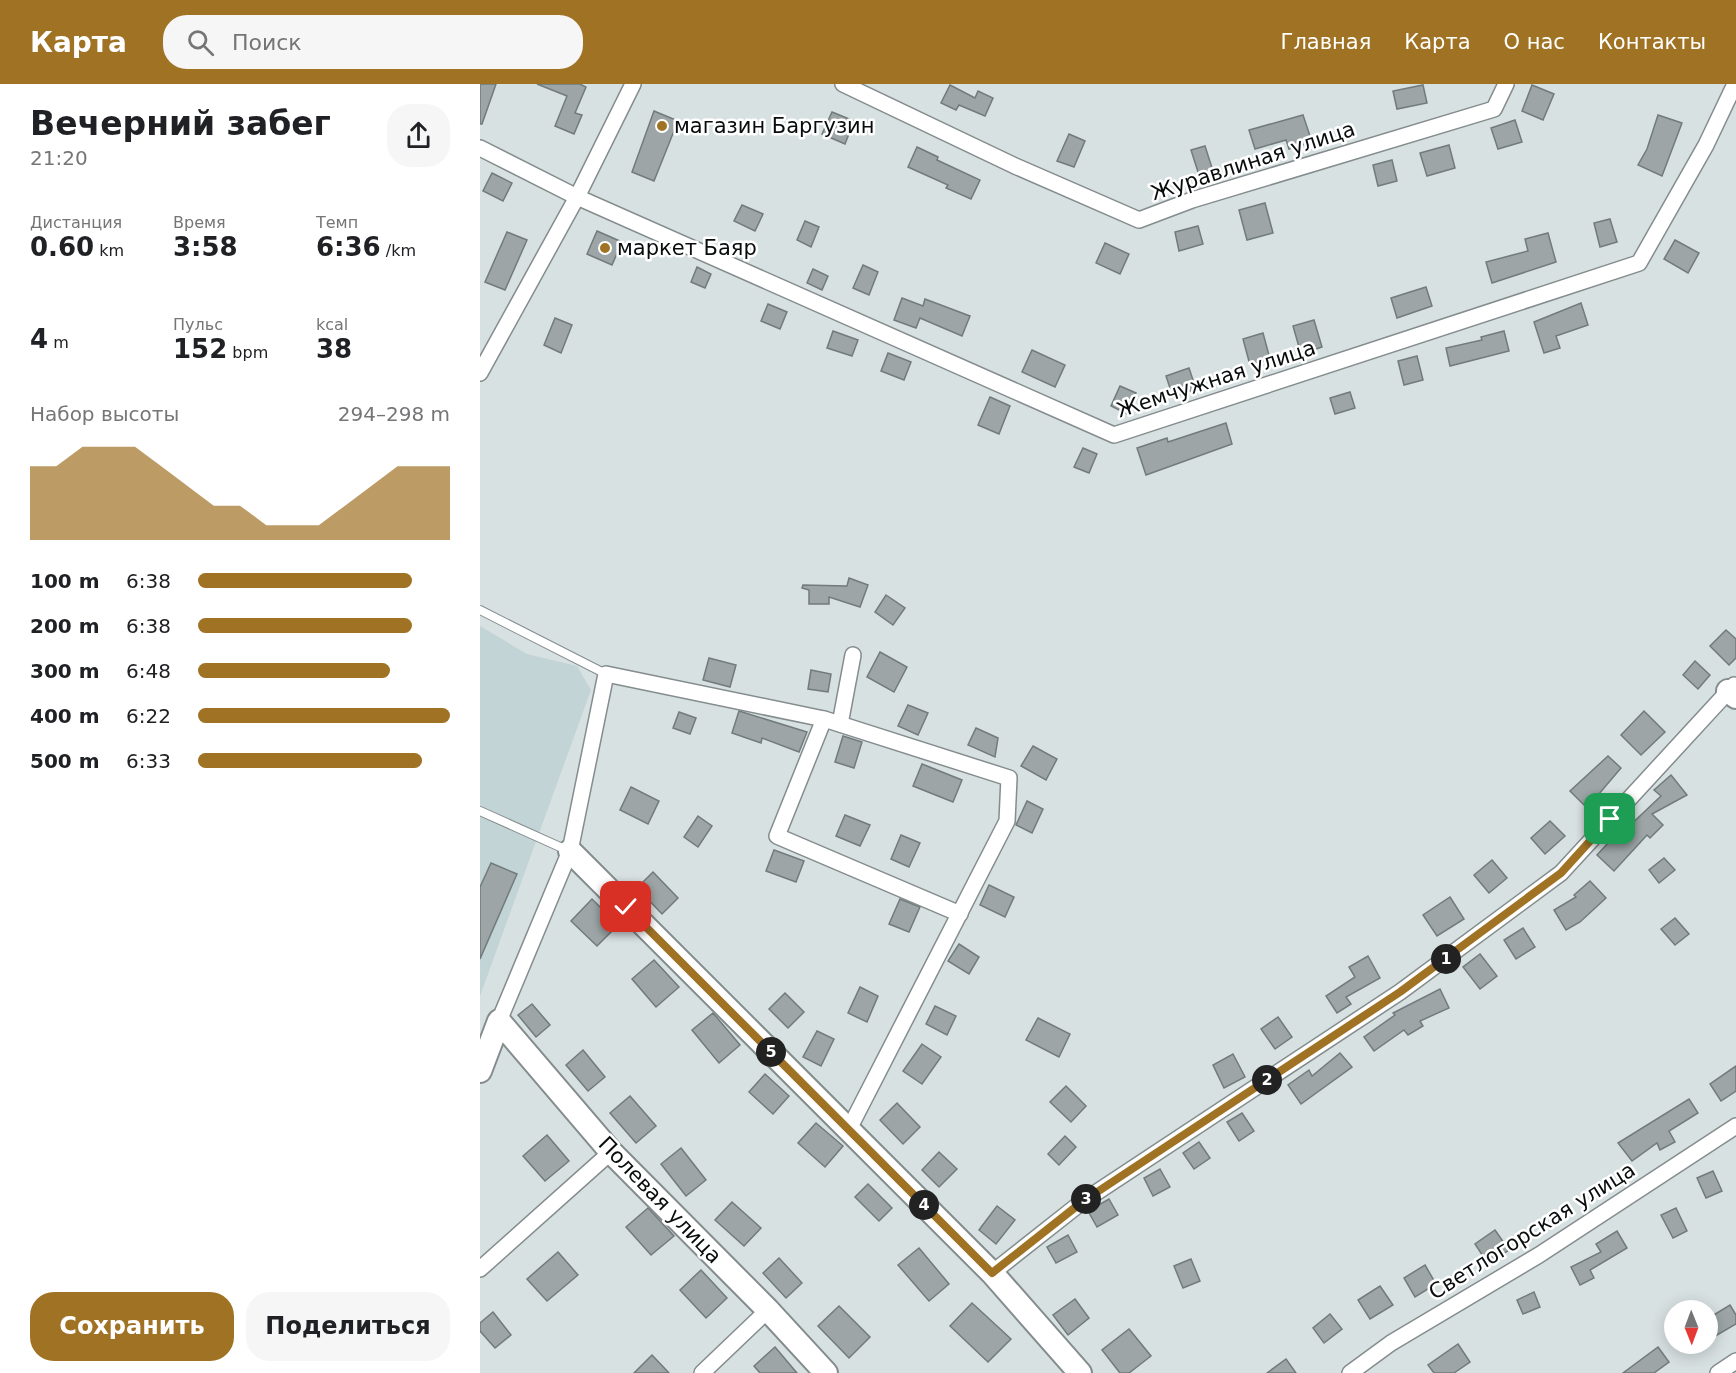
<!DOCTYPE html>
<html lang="ru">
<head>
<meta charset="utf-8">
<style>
	:root { --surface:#fff; --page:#f6f6f6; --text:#202124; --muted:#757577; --accent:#a07224 }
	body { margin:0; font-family:"DejaVu Sans",sans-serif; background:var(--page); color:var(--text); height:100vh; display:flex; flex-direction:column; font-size:22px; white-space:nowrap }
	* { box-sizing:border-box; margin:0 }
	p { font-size:20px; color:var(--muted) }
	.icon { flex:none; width:33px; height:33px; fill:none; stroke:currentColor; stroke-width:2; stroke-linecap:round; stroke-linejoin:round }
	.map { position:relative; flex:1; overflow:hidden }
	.side { display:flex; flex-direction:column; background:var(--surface); width:480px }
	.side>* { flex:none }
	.needle { width:39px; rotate:179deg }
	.controls { position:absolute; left:1184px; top:1216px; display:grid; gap:12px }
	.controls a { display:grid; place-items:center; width:54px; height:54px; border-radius:50%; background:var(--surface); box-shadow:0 3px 15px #0003; font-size:30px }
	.pin { position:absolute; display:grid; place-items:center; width:51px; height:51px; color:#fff; margin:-26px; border-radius:12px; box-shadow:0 3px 9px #0006 }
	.km { position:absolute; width:30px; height:30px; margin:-15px; border-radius:50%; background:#222; color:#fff; font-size:16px; line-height:30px; text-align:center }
	.round { display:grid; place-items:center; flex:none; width:63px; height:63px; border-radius:24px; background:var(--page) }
	.headline { display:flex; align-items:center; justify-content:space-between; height:102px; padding:0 30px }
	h1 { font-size:33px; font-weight:600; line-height:45px }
	.figures { display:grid; grid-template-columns:repeat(3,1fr); gap:9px; height:102px; padding:6px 30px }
	.figures div { display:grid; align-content:center }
	.figures b { font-size:26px; font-weight:600 }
	.figures small { font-size:16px; font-weight:400 }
	.figures p { font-size:16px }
	.chart { height:168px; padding:12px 30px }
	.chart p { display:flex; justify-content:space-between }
	.chart svg { width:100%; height:108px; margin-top:6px; fill:var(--accent); opacity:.7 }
	.primary-button { display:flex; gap:12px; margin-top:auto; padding:12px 30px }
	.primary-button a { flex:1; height:69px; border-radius:24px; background:var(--accent); color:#fff; font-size:24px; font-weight:600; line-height:69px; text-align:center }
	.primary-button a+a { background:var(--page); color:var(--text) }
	ul { padding:0 30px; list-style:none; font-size:20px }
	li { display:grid; grid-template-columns:96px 72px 1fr; align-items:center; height:45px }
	li i { height:15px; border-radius:8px; background:var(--accent) }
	header { display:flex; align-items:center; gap:36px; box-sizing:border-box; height:84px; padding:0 30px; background:var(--accent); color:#fff }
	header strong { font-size:28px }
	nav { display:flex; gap:33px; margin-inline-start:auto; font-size:21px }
	.search { width:420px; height:54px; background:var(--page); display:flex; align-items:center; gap:15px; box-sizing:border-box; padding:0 21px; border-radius:24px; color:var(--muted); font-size:22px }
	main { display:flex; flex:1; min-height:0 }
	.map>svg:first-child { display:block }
</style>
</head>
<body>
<header>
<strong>Карта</strong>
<div class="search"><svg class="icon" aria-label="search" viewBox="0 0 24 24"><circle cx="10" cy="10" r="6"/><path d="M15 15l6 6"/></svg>Поиск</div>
<nav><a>Главная</a><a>Карта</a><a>О нас</a><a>Контакты</a></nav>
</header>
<main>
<section class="side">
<div class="headline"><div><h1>Вечерний забег</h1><p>21:20</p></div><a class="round"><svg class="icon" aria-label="share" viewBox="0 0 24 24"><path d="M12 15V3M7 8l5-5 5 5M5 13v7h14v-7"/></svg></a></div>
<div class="figures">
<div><p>Дистанция</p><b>0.60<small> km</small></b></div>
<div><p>Время</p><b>3:58</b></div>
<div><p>Темп</p><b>6:36<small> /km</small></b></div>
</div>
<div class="figures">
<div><b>4<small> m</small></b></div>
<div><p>Пульс</p><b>152<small> bpm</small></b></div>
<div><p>kcal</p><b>38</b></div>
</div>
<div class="chart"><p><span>Набор высоты</span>294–298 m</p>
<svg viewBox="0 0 160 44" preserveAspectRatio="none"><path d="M0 44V14L10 14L20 6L30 6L40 6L50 14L60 22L70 30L80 30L90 38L100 38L110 38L120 30L130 22L140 14L150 14L160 14V44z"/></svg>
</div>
<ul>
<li><b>100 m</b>6:38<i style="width:85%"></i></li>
<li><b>200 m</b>6:38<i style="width:85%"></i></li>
<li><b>300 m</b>6:48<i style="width:76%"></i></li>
<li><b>400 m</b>6:22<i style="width:100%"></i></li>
<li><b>500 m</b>6:33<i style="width:89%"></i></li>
</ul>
<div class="primary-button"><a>Сохранить</a><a>Поделиться</a></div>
</section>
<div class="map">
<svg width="1256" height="1289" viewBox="0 0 1256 1289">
	<rect width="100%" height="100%" fill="#d8e1e2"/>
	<polygon fill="#c2d4d6" points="0,542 47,570 97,582 111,606 0,912"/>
	<g fill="#9da5a6" stroke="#727b7b" stroke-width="1.5">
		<polygon points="0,0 16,0 2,40 0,40"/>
		<polygon points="57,0 100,0 106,3 95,29 102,31 94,50 75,42 87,12"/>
		<polygon points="470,1 495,14 498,7 513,14 505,32 479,21 476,26 461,19"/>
		<polygon points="943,1 947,19 917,25 913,7"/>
		<polygon points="1052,1 1074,10 1063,36 1042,27"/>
		<polygon points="174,27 198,37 174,97 152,88"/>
		<polygon points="352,28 374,37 365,60 342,50"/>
		<polygon points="823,31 832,58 809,65 806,56 775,65 769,46"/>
		<polygon points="1178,31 1202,39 1182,92 1158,81 1167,65"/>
		<polygon points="1035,36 1042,58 1018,65 1011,44"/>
		<polygon points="589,50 605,57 594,83 577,77"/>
		<polygon points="969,61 975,84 947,92 940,69"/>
		<polygon points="725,62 733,87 719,91 711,66"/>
		<polygon points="437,63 458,73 457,76 500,96 491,115 466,104 468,101 428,83"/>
		<polygon points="912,76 917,97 898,102 893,81"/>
		<polygon points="12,89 32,99 23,117 3,107"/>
		<polygon points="785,119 793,149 767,156 759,126"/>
		<polygon points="262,121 283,130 275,147 254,137"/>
		<polygon points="1130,135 1137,158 1120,163 1114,139"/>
		<polygon points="325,137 339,143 331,163 317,156"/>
		<polygon points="718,142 723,160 699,167 695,148"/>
		<polygon points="117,147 142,158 132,181 107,170"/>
		<polygon points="27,148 47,156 25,206 5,198"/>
		<polygon points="1068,149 1076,178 1012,199 1006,178 1048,167 1045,155"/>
		<polygon points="1195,156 1219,169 1208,189 1184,175"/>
		<polygon points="625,159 649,170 640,190 616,179"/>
		<polygon points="383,181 398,188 389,211 373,204"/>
		<polygon points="217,183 231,190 225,204 211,198"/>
		<polygon points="333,185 348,192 342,206 327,199"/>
		<polygon points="946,203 952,222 917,234 911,214"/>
		<polygon points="422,214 443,222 445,215 490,232 482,252 440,234 436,244 414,236"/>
		<polygon points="1101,219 1108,241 1076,252 1080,264 1064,269 1054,238"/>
		<polygon points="288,220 307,228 300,245 281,237"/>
		<polygon points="75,234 92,241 81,269 64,261"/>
		<polygon points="834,236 842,263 821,270 813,242"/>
		<polygon points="353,247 378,256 372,272 347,264"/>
		<polygon points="1024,247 1029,267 970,282 966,264 1002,256 1001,253"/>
		<polygon points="783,249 790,275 770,281 763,255"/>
		<polygon points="552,266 585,281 575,303 542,288"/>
		<polygon points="408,269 431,278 424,296 401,287"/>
		<polygon points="937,272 943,296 924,301 918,277"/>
		<polygon points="709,284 716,305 693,313 686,292"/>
		<polygon points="640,302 656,309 647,330 631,322"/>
		<polygon points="870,308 875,324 855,330 850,314"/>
		<polygon points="510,313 530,322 519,350 498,341"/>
		<polygon points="746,339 752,360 666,391 657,364 687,354 688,358"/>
		<polygon points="603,364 617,370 609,389 594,383"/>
		<polygon points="369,494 388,501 380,523 349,513 349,520 329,520 329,506 322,504 323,501 367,502"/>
		<polygon points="406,511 425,524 413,541 395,528"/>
		<polygon points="1246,546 1256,555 1256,574 1249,581 1230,562"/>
		<polygon points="400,568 427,583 414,608 387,593"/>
		<polygon points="229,574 256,581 250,603 223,596"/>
		<polygon points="1215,577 1230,591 1218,605 1203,591"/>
		<polygon points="331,586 351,590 348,608 328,605"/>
		<polygon points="428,621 448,629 438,651 418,642"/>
		<polygon points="259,627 327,648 319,668 282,654 281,659 252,649"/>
		<polygon points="1164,627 1185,648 1161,671 1141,651"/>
		<polygon points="199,628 216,634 210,650 193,644"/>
		<polygon points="496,644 518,654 515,673 488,661"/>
		<polygon points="363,652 382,658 374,684 355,678"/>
		<polygon points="553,662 577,675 566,696 541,682"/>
		<polygon points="1128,672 1141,684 1107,724 1090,707"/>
		<polygon points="442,680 482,696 473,718 433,702"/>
		<polygon points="1191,691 1207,711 1172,730 1183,741 1170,754 1167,751 1134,787 1117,771 1142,744 1145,746 1181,712 1174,706"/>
		<polygon points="151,703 179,717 168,740 140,726"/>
		<polygon points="547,717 563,725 552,749 536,741"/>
		<polygon points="365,731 390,741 380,762 356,752"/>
		<polygon points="218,732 232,742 218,763 204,753"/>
		<polygon points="1070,737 1085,752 1065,770 1051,754"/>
		<polygon points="421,751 440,759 429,783 411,775"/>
		<polygon points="294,766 324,777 316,798 286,787"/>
		<polygon points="1184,774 1195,786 1179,799 1169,786"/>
		<polygon points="1012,776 1027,794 1009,809 994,791"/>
		<polygon points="11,779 37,790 0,875 0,803"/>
		<polygon points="173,788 198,814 182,830 157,804"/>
		<polygon points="1110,797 1126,814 1100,838 1086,846 1074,826 1096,813 1094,811"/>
		<polygon points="509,801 534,813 525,833 500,821"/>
		<polygon points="970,813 984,835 957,852 943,831"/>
		<polygon points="112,815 138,841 117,862 91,837"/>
		<polygon points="420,815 440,823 429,848 409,840"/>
		<polygon points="1195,834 1209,850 1195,861 1181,845"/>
		<polygon points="1043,844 1055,863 1036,875 1024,856"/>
		<polygon points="479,860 499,873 489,890 468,877"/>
		<polygon points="1000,870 1017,892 1000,905 983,883"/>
		<polygon points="888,872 900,894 866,913 871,920 857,929 846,912 875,893 869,883"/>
		<polygon points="174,876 199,903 176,923 152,895"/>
		<polygon points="380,903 398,912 387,938 368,929"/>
		<polygon points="960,905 969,924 940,937 943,942 928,951 924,946 894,967 884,953 915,931 913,929"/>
		<polygon points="305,909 324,928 308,944 289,925"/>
		<polygon points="52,920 70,941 56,953 38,931"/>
		<polygon points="455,922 476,932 467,951 446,940"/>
		<polygon points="233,929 260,961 239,979 212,946"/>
		<polygon points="798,933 812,953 795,965 781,945"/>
		<polygon points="558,934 590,950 579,973 546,956"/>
		<polygon points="337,947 354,955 341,982 323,973"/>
		<polygon points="442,960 461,973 442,1000 423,987"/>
		<polygon points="103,966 125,993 108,1007 86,981"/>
		<polygon points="860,969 872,983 821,1020 808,1001 829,986 832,992"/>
		<polygon points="753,970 765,993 744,1004 733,981"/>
		<polygon points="1256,982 1256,1007 1241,1017 1230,1000"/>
		<polygon points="285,990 309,1012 293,1030 269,1008"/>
		<polygon points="586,1002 606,1022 591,1038 570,1018"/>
		<polygon points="150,1012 176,1042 156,1059 130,1029"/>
		<polygon points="1209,1015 1218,1029 1189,1047 1195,1058 1180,1066 1177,1059 1152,1077 1138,1059"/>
		<polygon points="417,1019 440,1043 423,1060 400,1036"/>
		<polygon points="762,1029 774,1047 759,1057 747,1038"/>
		<polygon points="336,1039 363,1062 345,1083 318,1059"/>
		<polygon points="67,1051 89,1077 65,1097 43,1072"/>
		<polygon points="585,1052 596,1063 579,1081 568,1070"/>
		<polygon points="719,1058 730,1074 714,1085 703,1069"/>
		<polygon points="201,1064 226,1096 206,1112 181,1080"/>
		<polygon points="459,1068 477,1085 459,1103 442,1086"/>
		<polygon points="680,1085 690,1103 673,1112 664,1094"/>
		<polygon points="1233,1087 1242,1107 1226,1114 1217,1094"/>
		<polygon points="388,1100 412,1124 399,1137 375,1113"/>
		<polygon points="629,1115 638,1131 617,1143 608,1127"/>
		<polygon points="252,1118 281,1144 264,1162 235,1136"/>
		<polygon points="517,1122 535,1136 516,1160 499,1146"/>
		<polygon points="168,1124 194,1152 171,1171 146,1143"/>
		<polygon points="1196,1124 1207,1147 1193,1154 1181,1131"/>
		<polygon points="1015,1146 1029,1166 1008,1180 995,1160"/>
		<polygon points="1137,1147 1147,1164 1110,1186 1114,1194 1100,1201 1091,1183 1121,1168 1116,1160"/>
		<polygon points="588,1151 597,1168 576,1179 567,1163"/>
		<polygon points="439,1164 469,1200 449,1217 418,1181"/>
		<polygon points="78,1168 98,1191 67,1217 47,1195"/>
		<polygon points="299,1174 322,1199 306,1214 283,1189"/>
		<polygon points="711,1175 720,1197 703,1204 694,1182"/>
		<polygon points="945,1181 956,1200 935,1213 924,1194"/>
		<polygon points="221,1186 247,1214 226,1234 200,1206"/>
		<polygon points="900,1202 913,1221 890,1235 878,1216"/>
		<polygon points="1054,1208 1060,1223 1043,1230 1037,1216"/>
		<polygon points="595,1215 609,1234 588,1251 573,1231"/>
		<polygon points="492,1219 531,1255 508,1278 470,1242"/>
		<polygon points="1250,1221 1256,1231 1256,1240 1227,1257 1227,1235"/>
		<polygon points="359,1222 390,1253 369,1274 338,1242"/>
		<polygon points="13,1228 31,1251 15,1264 0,1247 0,1239"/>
		<polygon points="850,1230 862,1245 844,1259 833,1244"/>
		<polygon points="649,1245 671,1272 649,1289 640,1289 622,1266"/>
		<polygon points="978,1260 990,1278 974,1289 954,1289 948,1281"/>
		<polygon points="295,1263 317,1289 280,1289 274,1282"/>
		<polygon points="1178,1263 1189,1278 1174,1289 1143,1289"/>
		<polygon points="172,1271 189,1289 154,1289"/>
		<polygon points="806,1275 816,1289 787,1289"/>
	</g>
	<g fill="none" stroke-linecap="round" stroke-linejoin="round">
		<defs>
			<g id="lane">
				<polyline points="0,526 126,590"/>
				<polyline points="0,727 89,767"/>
			</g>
			<g id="street">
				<polyline points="363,0 535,82 659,136 712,116 1014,25 1026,0"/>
				<polyline points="0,64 97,113 634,351 1159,179 1226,61 1255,0"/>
				<polyline points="0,289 97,113 153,0"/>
				<polyline points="344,635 297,752 480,830"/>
				<polyline points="360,640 373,571"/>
				<polyline points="19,937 90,767 126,590 344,635 529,694 527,737 369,1045"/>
				<polyline points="0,1185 131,1068"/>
				<polyline points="512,1189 602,1118 920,908 1081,789 1254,601"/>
				<polyline points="222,1289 288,1226"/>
				<polyline points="870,1289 911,1259 1059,1171 1256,1042"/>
				<polyline points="1238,1289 1256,1277"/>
			</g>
			<g id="secondary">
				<polyline points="1248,607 1256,613"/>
				<polyline points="90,767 512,1189 600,1289"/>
				<polyline points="0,987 19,937 131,1068 288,1226 346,1289"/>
			</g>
		</defs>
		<use href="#lane" stroke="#848c8d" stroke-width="10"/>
		<use href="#street" stroke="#848c8d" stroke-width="18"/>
		<use href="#secondary" stroke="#848c8d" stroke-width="26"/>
		<use href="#lane" stroke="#fff" stroke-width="8"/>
		<use href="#street" stroke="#fff" stroke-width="15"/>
		<use href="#secondary" stroke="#fff" stroke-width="22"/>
	</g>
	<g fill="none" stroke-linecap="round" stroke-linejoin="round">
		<defs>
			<polyline id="route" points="146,823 512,1189 602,1118 920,908 1081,789 1130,735"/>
		</defs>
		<use href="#route" stroke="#fff" stroke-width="12"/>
		<use href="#route" stroke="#a07224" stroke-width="8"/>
	</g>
	<g fill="#a07224" stroke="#fff" stroke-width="2">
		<circle cx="182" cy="42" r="6"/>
		<circle cx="125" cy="164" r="6"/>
	</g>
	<g text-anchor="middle" stroke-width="5" stroke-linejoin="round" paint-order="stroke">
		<g font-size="21" fill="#090c0c" stroke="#fff" text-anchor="start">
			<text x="194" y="49">магазин Баргузин</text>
			<text x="137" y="171">маркет Баяр</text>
		</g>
		<g font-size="21" fill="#090c0c" stroke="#fff">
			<text transform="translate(773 77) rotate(-18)" y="7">Журавлиная улица</text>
			<text transform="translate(736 295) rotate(-18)" y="7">Жемчужная улица</text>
			<text transform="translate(180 1116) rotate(46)" y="7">Полевая улица</text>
			<text transform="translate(1052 1147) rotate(-32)" y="7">Светлогорская улица</text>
		</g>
	</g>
</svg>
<div class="controls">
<a><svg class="needle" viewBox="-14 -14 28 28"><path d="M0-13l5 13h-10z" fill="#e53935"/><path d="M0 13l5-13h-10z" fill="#757577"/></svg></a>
</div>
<div class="pin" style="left:1130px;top:735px;background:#1e9e55"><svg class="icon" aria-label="arrive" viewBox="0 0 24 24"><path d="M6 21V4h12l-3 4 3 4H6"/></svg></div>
<div class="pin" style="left:146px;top:823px;background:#d93025"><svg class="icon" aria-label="check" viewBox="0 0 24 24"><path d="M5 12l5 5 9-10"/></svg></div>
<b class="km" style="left:966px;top:875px">1</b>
<b class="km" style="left:787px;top:996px">2</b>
<b class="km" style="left:606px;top:1115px">3</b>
<b class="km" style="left:444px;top:1121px">4</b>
<b class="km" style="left:291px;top:968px">5</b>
</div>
</main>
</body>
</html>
